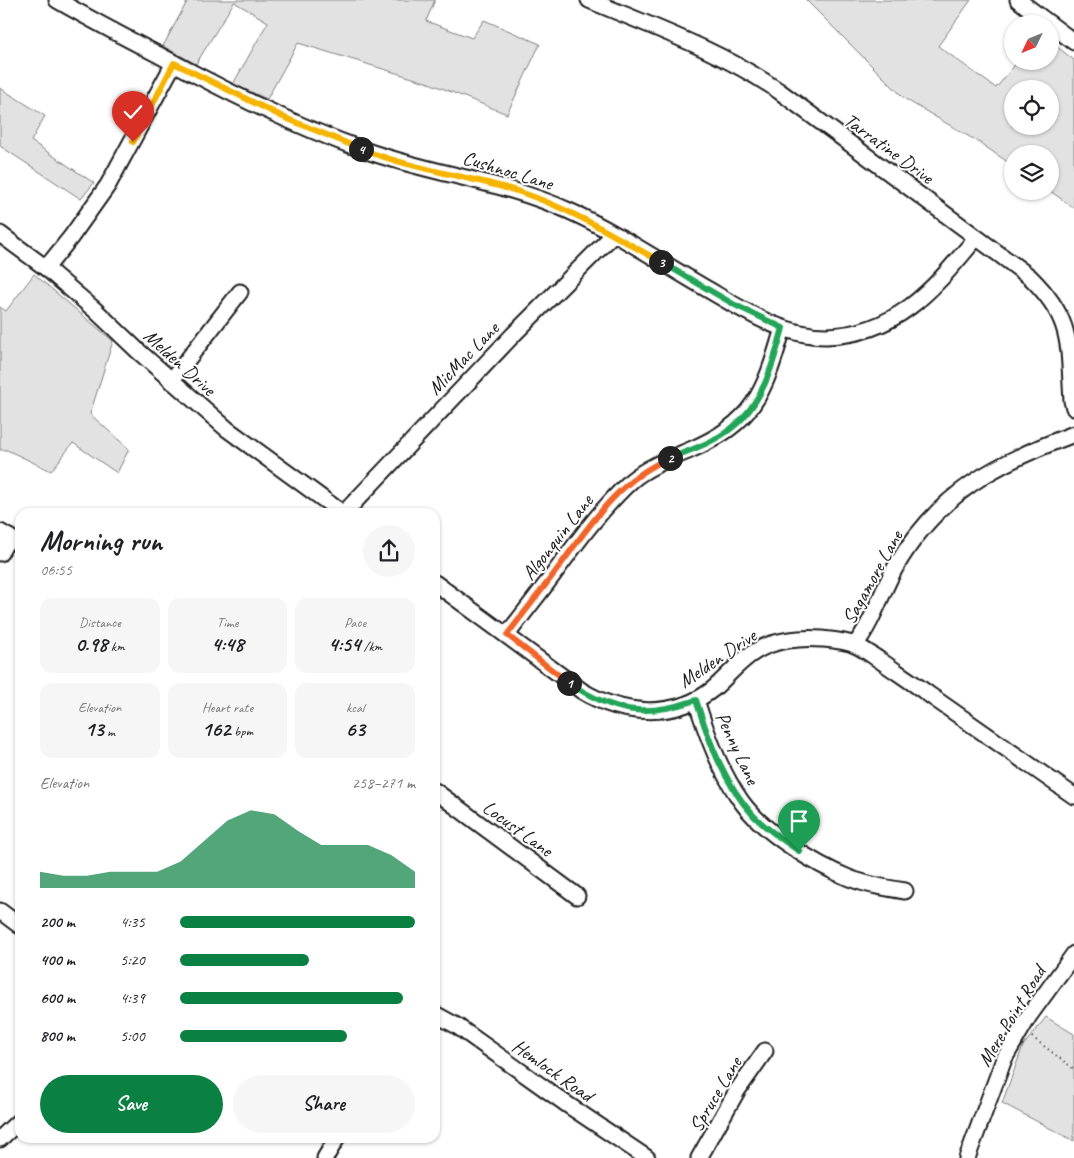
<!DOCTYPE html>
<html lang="en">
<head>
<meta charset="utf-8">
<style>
	:root { --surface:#fff; --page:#f6f6f6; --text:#202124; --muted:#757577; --accent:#0b8043 }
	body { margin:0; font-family:Caveat,sans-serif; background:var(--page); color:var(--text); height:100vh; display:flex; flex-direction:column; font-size:19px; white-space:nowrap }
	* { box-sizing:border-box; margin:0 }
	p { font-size:16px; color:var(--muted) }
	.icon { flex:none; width:28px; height:28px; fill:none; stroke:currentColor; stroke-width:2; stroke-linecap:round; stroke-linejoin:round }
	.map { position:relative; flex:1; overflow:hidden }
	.details { position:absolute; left:15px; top:508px; width:425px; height:635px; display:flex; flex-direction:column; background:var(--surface); border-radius:15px; box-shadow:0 1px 4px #0004 }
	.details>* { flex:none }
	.needle { width:32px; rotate:227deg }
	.controls { position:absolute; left:1004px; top:15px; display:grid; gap:10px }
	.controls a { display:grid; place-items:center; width:55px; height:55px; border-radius:50%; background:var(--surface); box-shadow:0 1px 4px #0004; font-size:25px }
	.pin { position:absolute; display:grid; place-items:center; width:42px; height:42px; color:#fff; margin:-51px -21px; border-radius:50% 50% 50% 0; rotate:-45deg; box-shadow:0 0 5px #0007 }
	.pin .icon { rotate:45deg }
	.km { position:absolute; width:25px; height:25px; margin:-12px; border-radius:50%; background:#222; color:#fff; font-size:14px; line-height:25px; text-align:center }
	.round { display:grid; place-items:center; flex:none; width:52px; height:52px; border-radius:26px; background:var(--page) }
	.head { display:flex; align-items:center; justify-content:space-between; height:85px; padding:0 25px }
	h1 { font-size:28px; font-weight:700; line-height:38px }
	.metrics { display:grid; grid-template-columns:repeat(3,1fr); gap:8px; height:85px; padding:5px 25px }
	.metrics div { display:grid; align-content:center; border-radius:12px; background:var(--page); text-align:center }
	.metrics b { font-size:21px; font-weight:700 }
	.metrics small { font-size:14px; font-weight:400 }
	.metrics p { font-size:14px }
	.chart { height:140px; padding:10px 25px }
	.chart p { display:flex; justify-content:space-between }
	.chart svg { width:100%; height:90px; margin-top:5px; fill:var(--accent); opacity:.7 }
	.cta { display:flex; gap:10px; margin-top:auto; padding:10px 25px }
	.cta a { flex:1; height:58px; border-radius:30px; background:var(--accent); color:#fff; font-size:20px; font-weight:700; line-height:58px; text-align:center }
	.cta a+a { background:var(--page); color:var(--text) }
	ul { padding:0 25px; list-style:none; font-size:16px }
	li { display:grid; grid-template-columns:80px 60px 1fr; align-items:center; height:38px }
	li i { height:12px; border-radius:6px; background:var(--accent) }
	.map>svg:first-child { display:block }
</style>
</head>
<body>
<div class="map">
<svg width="1074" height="1158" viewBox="0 0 1074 1158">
	<rect width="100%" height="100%" fill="#fff"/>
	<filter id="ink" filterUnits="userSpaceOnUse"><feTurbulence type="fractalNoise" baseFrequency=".02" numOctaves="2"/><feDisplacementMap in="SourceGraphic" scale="10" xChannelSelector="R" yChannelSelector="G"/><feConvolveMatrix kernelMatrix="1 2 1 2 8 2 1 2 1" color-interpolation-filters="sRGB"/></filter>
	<g filter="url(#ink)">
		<g fill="#e2e2e2" stroke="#7f7f7f" fill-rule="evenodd">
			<polygon points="188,0 435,0 426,21 472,38 484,20 540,44 507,114 429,83 298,43 267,99 233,84 268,22 234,2 196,64 163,46"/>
			<path d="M806,0H971L938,46L996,88L1018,61H1050V41L1074,60V208L1050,191V154H1012V165L980,143L905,99ZM1012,89H1050V126H1012Z"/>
			<polygon points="0,88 45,116 31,141 94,183 81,199 0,146"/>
			<polygon points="34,274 113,341 90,414 129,449 117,473 73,443 51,471 7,450 0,450 0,307 6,311"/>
			<polygon points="1046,1017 1074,1034 1074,1141 1002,1103 1023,1046"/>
		</g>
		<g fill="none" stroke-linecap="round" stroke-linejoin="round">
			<defs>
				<g id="minor">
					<path d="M57,0C90,19 124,37 157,54C224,90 292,125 364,150C431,174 502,181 567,210C615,231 662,263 707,289C743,310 783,336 826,336C897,335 935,287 976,238"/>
					<path d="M589,0C653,27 721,51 779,91L1030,277C1074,320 1068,345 1072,401L1074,408"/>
					<polyline points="1018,0 1050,24"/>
					<polyline points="1050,24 1074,42"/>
					<polyline points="0,234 46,268 95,310 137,350 227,429 341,512"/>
					<polyline points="46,268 71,237 108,185 174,63"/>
					<polyline points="171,381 240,292"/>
					<polyline points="345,512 513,335 613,235"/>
					<polyline points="0,532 20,544"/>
					<polyline points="0,553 9,537"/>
					<path d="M435,583L582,691C622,715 674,720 713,689C727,677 739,661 756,651C774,640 801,637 822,639C833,640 846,641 855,645C864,649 873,656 881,661C898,673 915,684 931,696C978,729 1026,762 1074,796"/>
					<path d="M507,635C522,615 538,595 553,575C577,542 601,509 631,481C647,467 669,459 688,451C754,423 764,394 783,328"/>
					<path d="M855,645C873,622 881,593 895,568C938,493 996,463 1074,434"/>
					<path d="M696,700C707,735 720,771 741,801C763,832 814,864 849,878C867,885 886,888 905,891"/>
					<polyline points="435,791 577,896"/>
					<polyline points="0,911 20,926"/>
					<polyline points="435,1014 457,1026 565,1103 647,1158"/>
					<polyline points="0,1139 20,1120"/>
					<polyline points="325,1158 337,1138"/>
					<polyline points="699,1158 737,1091 765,1051"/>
					<polyline points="967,1158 1004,1059 1029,1016 1074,954"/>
				</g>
			</defs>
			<use href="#minor" stroke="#1c1c1c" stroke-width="19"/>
			<polyline stroke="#1c1c1c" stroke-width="2" stroke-dasharray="1 4" stroke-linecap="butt" points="1032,1037 1074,1069"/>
			<use href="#minor" stroke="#fff" stroke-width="15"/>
		</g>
	</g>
	<g fill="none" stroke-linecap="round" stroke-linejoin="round" filter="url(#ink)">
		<defs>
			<path id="split-1" d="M569,683C615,713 644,718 696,700C709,741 724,783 753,815C766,829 783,840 799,851"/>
			<path id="split-2" d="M569,683L507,635C522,615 538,595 553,575C586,531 617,479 670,458"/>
			<path id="split-3" d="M661,262L735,305L783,328C773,364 763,403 733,427C715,442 691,450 670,458"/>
			<path id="split-4" d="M361,149C412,169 468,176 520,192C571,209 615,236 661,262"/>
			<polyline id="split-5" points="133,142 174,63 283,117 361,149"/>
		</defs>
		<use href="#split-1" stroke="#fff" stroke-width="10"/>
		<use href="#split-2" stroke="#fff" stroke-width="10"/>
		<use href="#split-3" stroke="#fff" stroke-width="10"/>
		<use href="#split-4" stroke="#fff" stroke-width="10"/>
		<use href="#split-5" stroke="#fff" stroke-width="10"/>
		<use href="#split-1" stroke="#22a559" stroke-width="6"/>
		<use href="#split-2" stroke="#f0652b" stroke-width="6"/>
		<use href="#split-3" stroke="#22a559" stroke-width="6"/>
		<use href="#split-4" stroke="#f5b400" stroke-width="6"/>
		<use href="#split-5" stroke="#f5b400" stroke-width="6"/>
	</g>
	<g text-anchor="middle" stroke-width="4" stroke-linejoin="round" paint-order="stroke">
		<g font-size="20" fill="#1c1c1c" stroke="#fff">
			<text transform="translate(889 148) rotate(36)" y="7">Tarratine Drive</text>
			<text transform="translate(508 170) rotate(17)" y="7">Cushnoc Lane</text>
			<text transform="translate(463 358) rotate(-46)" y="7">MicMac Lane</text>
			<text transform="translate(180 362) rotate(42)" y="7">Melden Drive</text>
			<text transform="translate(557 537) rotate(-52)" y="7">Algonquin Lane</text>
			<text transform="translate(872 577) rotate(-61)" y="7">Sagamore Lane</text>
			<text transform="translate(717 658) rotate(-34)" y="7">Melden Drive</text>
			<text transform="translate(738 748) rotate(65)" y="7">Penny Lane</text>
			<text transform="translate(518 828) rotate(36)" y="7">Locust Lane</text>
			<text transform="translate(1011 1016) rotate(-59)" y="7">Mere Point Road</text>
			<text transform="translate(553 1070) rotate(35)" y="7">Hemlock Road</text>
			<text transform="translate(715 1094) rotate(-59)" y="7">Spruce Lane</text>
		</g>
	</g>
</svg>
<div class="controls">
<a><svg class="needle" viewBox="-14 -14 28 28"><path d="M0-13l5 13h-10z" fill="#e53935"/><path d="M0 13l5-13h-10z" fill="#757577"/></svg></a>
<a><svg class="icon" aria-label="locate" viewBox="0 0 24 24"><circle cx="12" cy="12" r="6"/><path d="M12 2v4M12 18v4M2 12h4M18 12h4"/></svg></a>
<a><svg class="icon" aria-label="layers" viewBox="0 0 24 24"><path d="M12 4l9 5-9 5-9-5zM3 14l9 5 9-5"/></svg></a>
</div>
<div class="pin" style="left:799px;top:851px;background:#1e9e55"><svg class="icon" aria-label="arrive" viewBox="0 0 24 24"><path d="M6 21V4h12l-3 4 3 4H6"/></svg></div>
<div class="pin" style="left:133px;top:142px;background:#d93025"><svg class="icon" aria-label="check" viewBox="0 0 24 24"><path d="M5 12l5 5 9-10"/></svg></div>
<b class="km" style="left:569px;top:683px">1</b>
<b class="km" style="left:670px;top:458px">2</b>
<b class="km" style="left:661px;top:262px">3</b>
<b class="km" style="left:361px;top:149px">4</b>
<section class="details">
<div class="head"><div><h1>Morning run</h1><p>06:55</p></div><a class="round"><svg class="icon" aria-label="share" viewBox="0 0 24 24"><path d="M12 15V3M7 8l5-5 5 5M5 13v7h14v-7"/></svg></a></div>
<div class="metrics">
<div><p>Distance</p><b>0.98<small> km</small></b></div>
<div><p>Time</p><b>4:48</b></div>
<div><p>Pace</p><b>4:54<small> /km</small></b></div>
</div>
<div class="metrics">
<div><p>Elevation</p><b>13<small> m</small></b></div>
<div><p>Heart rate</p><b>162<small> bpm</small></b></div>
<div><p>kcal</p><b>63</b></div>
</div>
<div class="chart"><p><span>Elevation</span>258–271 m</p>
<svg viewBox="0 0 160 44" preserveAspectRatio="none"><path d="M0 44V36L10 38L20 38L30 36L40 36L50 36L60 31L70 21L80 11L90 6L100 8L110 16L120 23L130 23L140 23L150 28L160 36V44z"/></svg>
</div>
<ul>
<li><b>200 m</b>4:35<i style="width:100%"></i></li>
<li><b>400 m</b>5:20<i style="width:55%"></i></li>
<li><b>600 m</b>4:39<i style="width:95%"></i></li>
<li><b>800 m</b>5:00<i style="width:71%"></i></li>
</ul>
<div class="cta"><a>Save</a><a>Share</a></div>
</section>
</div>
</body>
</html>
